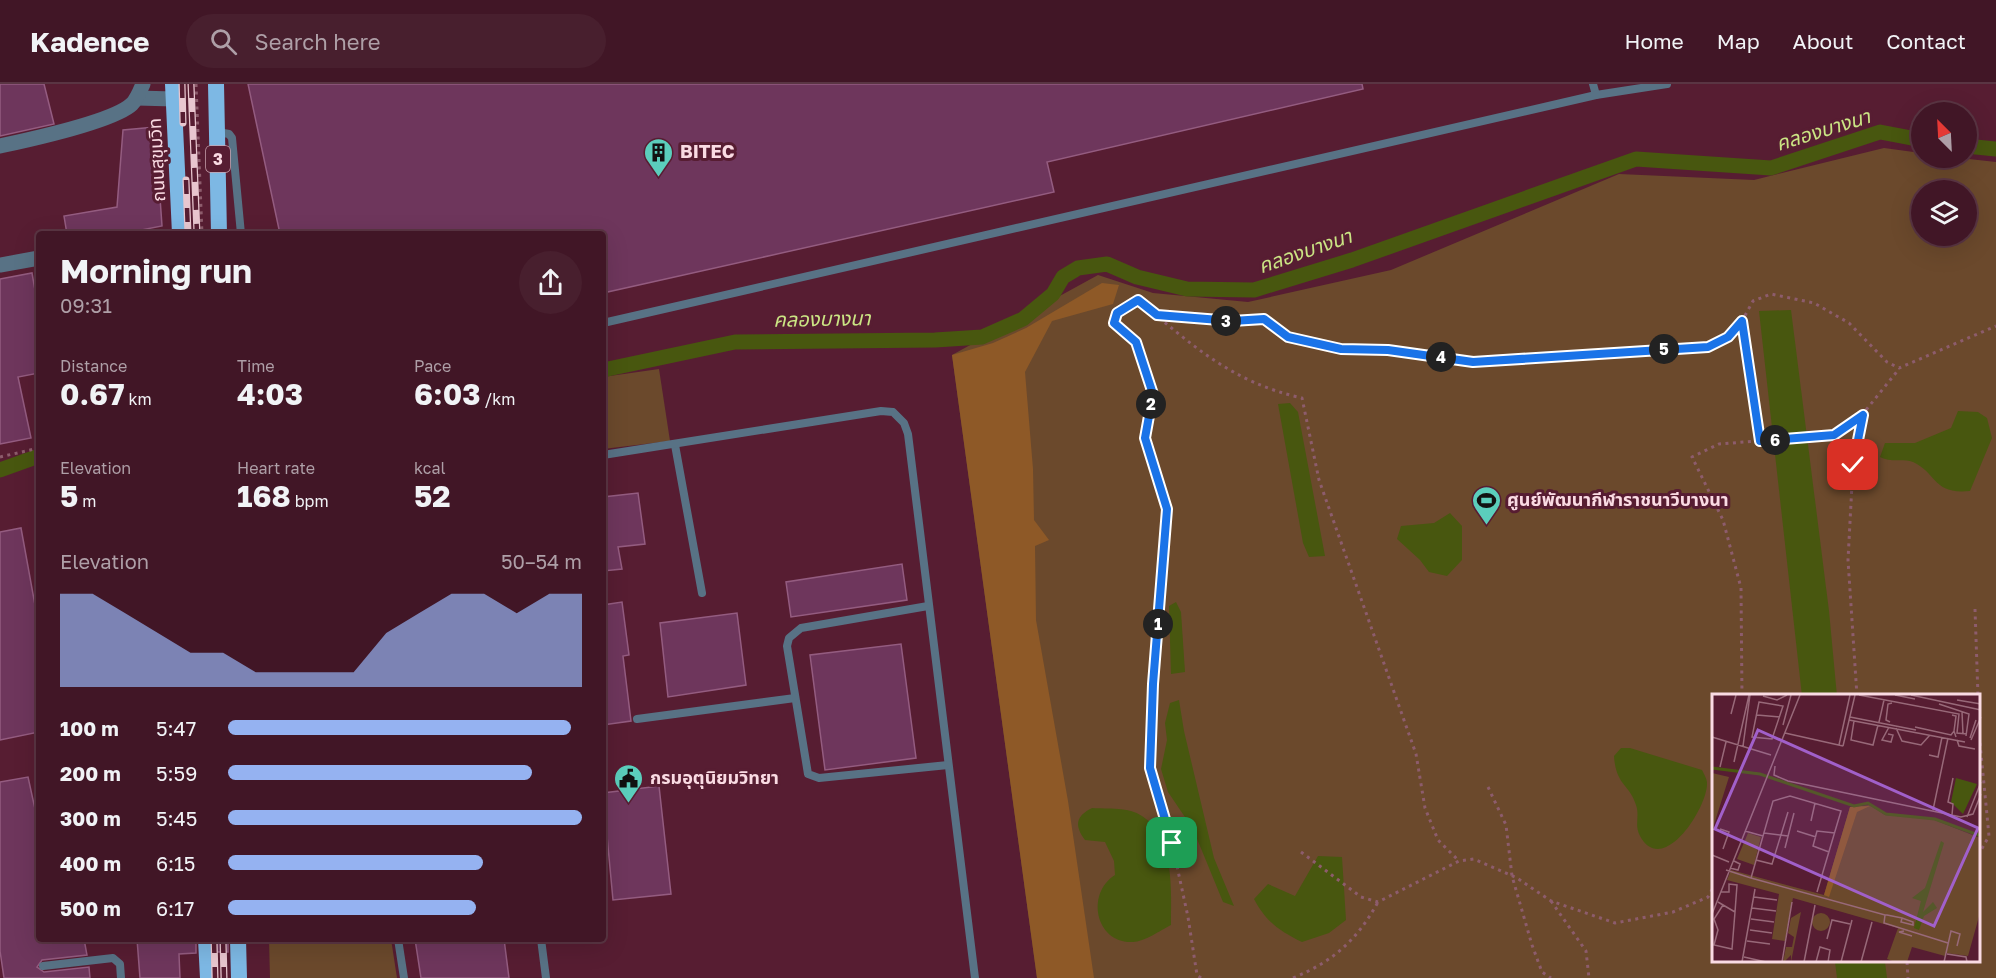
<!DOCTYPE html>
<html lang="en">
<head>
<meta charset="utf-8">
<style>
	:root { --surface:#411626; --page:#481f2e; --text:#f1f3f6; --muted:#ae9fa7; --line:#5a3543; --accent:#95b2f1 }
	body { margin:0; font-family:"Golos Text","Noto Sans Thai",sans-serif; background:var(--page); color:var(--text); height:100vh; display:flex; flex-direction:column; font-size:22px; white-space:nowrap }
	* { box-sizing:border-box; margin:0 }
	p { font-size:20px; color:var(--muted) }
	.icon { flex:none; width:33px; height:33px; fill:none; stroke:currentColor; stroke-width:2; stroke-linecap:round; stroke-linejoin:round }
	.map { position:relative; flex:1; overflow:hidden }
	.drawer { position:absolute; left:36px; top:147px; width:570px; height:711px; display:flex; flex-direction:column; background:var(--surface); border-radius:6px; box-shadow:0 6px 24px #0002,0 0 0 2px var(--line) }
	.drawer>* { flex:none }
	.needle { width:39px; rotate:336deg }
	.tools { position:absolute; left:1911px; top:18px; display:grid; gap:12px }
	.tools a { display:grid; place-items:center; width:66px; height:66px; border-radius:50%; background:var(--surface); box-shadow:0 6px 24px #0002,0 0 0 2px var(--line); font-size:30px }
	.pin { position:absolute; display:grid; place-items:center; width:51px; height:51px; color:#fff; margin:-26px; border-radius:12px; box-shadow:0 3px 9px #0006 }
	.km { position:absolute; width:30px; height:30px; margin:-15px; border-radius:50%; background:#222; color:#fff; font-size:16px; line-height:30px; text-align:center }
	.round { display:grid; place-items:center; flex:none; width:63px; height:63px; border-radius:32px; background:var(--page) }
	.head { display:flex; align-items:center; justify-content:space-between; height:102px; padding:0 24px }
	h1 { font-size:33px; font-weight:700; line-height:45px }
	.figures { display:grid; grid-template-columns:repeat(3,1fr); gap:9px; height:102px; padding:6px 24px }
	.figures div { display:grid; align-content:center }
	.figures b { font-size:30px; font-weight:700 }
	.figures small { font-size:16px; font-weight:400 }
	.figures p { font-size:16px }
	.chart { height:168px; padding:12px 24px }
	.chart p { display:flex; justify-content:space-between }
	.chart svg { width:100%; height:108px; margin-top:6px; fill:var(--accent); opacity:.7 }
	ul { padding:0 24px; list-style:none; font-size:20px }
	li { display:grid; grid-template-columns:96px 72px 1fr; align-items:center; height:45px }
	li i { height:15px; border-radius:8px; background:var(--accent) }
	header { display:flex; align-items:center; gap:36px; box-sizing:border-box; height:84px; padding:0 30px; background:var(--surface); border-bottom:2px solid var(--line) }
	header strong { font-size:28px }
	nav { display:flex; gap:33px; margin-inline-start:auto; font-size:21px }
	.search { width:420px; height:54px; background:var(--page); display:flex; align-items:center; gap:15px; box-sizing:border-box; padding:0 21px; border-radius:33px; color:var(--muted); font-size:22px }
	.map>svg:first-child { display:block }
</style>
</head>
<body>
<header>
<strong>Kadence</strong>
<div class="search"><svg class="icon" aria-label="search" viewBox="0 0 24 24"><circle cx="10" cy="10" r="6"/><path d="M15 15l6 6"/></svg>Search here</div>
<nav><a>Home</a><a>Map</a><a>About</a><a>Contact</a></nav>
</header>
<div class="map">
<svg width="1996" height="894" viewBox="0 0 1996 894">
	<rect width="100%" height="100%" fill="#571d32"/>
	<g fill="#6b492c" fill-rule="evenodd">
		<path d="M1884,64L1921,69L1922,74H1960L1996,78V894H1037L952,271L1098,191L1153,209L1248,218L1391,186L1619,90L1754,96ZM1922,106H1966V152H1922ZM1714,612H1980V878H1714Z"/>
		<polygon points="659,285 670,357 603,365 603,293"/>
		<polygon points="269,855 391,855 397,894 270,894"/>
	</g>
	<polygon fill="#8e5927" points="1102,199 1119,201 1113,220 1052,237 1025,288 1033,385 1034,436 1049,456 1035,462 1036,536 1068,717 1094,894 1037,894 952,271 993,259 1026,244"/>
	<g fill="#48570f">
		<polygon points="1791,226 1829,527 1837,612 1802,612 1759,227"/>
		<polygon points="1290,319 1298,328 1325,472 1309,473 1303,459 1278,320"/>
		<path d="M1958,327L1978,328L1987,334L1992,354L1970,407C1933,411 1937,389 1913,378C1902,374 1891,379 1880,373L1885,359H1915L1951,344Z"/>
		<polygon points="1450,429 1462,442 1462,476 1447,492 1429,488 1420,476 1397,455 1401,442 1434,439"/>
		<polygon points="1176,518 1181,528 1185,588 1171,590 1169,522"/>
		<polygon points="1179,616 1184,647 1214,774 1234,822 1223,818 1193,745 1168,708 1161,685 1167,656 1165,639 1170,619"/>
		<path d="M1621,664H1630L1702,686C1704,690 1707,695 1707,699C1708,723 1663,794 1640,752C1634,741 1640,732 1636,721C1629,699 1616,702 1614,672Z"/>
		<path d="M1092,724C1108,725 1129,723 1142,732C1175,753 1171,808 1171,841C1161,846 1144,858 1133,858C1096,860 1085,810 1115,791L1114,777L1105,758L1085,756C1074,741 1076,732 1092,724Z"/>
		<path d="M1318,772L1342,773L1346,836L1329,849L1302,858C1280,847 1266,838 1254,815L1268,800L1295,812Z"/>
		<polygon points="1835,878 1885,878 1887,894 1837,894"/>
	</g>
	<g fill="none" stroke-linecap="round" stroke-linejoin="round">
		<g stroke="#48570f" stroke-width="15">
			<polyline points="1966,62 1996,65"/>
			<polyline points="603,286 735,258 935,256 982,253 1023,235 1053,210 1063,193 1078,184 1107,180 1137,193 1187,205 1254,206 1352,176 1636,75 1771,84 1880,48 1922,56"/>
			<polyline points="0,386 39,372"/>
		</g>
	</g>
	<g fill="#6e365c" stroke="#945c80" stroke-width="1.5">
		<polygon points="0,0 44,0 54,40 0,52"/>
		<polygon points="248,0 1362,0 1363,5 1047,78 1054,108 603,209 603,150 280,150"/>
		<polygon points="155,43 162,142 121,150 67,150 64,132 117,123 123,46"/>
		<polygon points="32,189 39,229 39,289 18,293 31,354 0,360 0,195"/>
		<polygon points="638,409 645,460 618,463 622,485 603,487 603,413"/>
		<polygon points="21,444 39,543 39,648 0,656 0,448"/>
		<polygon points="902,480 907,516 791,533 786,498"/>
		<polygon points="622,518 629,571 623,572 631,637 603,641 603,521"/>
		<polygon points="737,529 746,601 668,613 660,539"/>
		<polygon points="901,560 916,674 825,686 810,571"/>
		<polygon points="28,693 39,743 39,855 84,855 87,871 42,876 37,883 44,888 89,883 90,894 4,894 0,867 0,698"/>
		<polygon points="659,702 671,810 613,816 603,709"/>
		<polygon points="137,855 196,855 196,869 179,870 180,894 140,894"/>
		<rect x="217" y="855" width="11" height="13"/>
		<polygon points="415,855 504,855 509,894 421,894"/>
	</g>
	<g fill="none" stroke-linecap="round" stroke-linejoin="round">
		<g stroke="#8d5c6c" stroke-width="3" stroke-dasharray="3 4.5" stroke-linecap="butt">
			<polyline points="196,0 202,150"/>
			<polyline points="1159,232 1232,237 1264,235 1288,253 1341,265 1388,266 1473,277 1708,263 1728,253 1742,237 1753,217 1771,210 1814,219 1849,239 1887,278 1899,284 1996,242"/>
			<polyline points="1742,237 1760,357"/>
			<polyline points="0,373 39,364"/>
			<polyline points="1975,525 1978,612"/>
			<polyline points="1742,612 1741,504 1723,436 1692,373 1719,360 1834,351 1862,331 1899,285"/>
			<polyline points="1857,612 1848,476 1853,381 1862,333"/>
			<polyline points="1980,659 1989,752 1980,768"/>
			<polyline points="1488,703 1506,741 1512,792 1532,861 1542,888 1551,894"/>
			<polyline points="1301,768 1361,813 1378,818 1459,777 1474,775 1517,794 1551,817 1615,839 1673,828 1708,813 1714,802"/>
			<polyline points="1551,817 1586,867 1589,894"/>
			<polyline points="1907,878 1908,894"/>
			<path d="M1201,894L1197,891L1188,833L1172,759L1150,684L1153,600L1167,425L1145,354L1153,310L1136,258L1114,239L1117,229L1138,216C1192,261 1231,298 1302,314L1319,396L1416,670L1425,724L1438,756L1459,777"/>
			<path d="M1293,894C1334,877 1357,856 1378,818"/>
		</g>
		<g stroke="#587285" stroke-width="8">
			<polyline points="1593,0 1596,11"/>
			<polyline points="218,48 229,50 232,54 241,150"/>
			<polyline points="603,239 1596,11 1667,0"/>
			<polyline points="675,361 702,509"/>
			<polyline points="603,371 881,327 893,328 904,339 908,350 975,894"/>
			<polyline points="928,522 801,544 789,554 787,562 808,690 819,694 948,681"/>
			<polyline points="637,635 795,614"/>
			<polyline points="398,855 404,894"/>
			<polyline points="541,855 546,894"/>
			<polyline points="43,882 113,874 120,880 121,894"/>
		</g>
		<g stroke="#587285" stroke-width="15">
			<polyline points="137,14 174,15"/>
			<path d="M0,62C28,56 113,38 132,20C137,15 140,7 143,0"/>
			<polyline points="0,181 39,174"/>
		</g>
		<g stroke="#7db8e4" stroke-width="16">
			<polyline points="173,0 180,150"/>
			<polyline points="216,0 219,150"/>
			<polyline points="206,855 208,894"/>
			<polyline points="238,855 239,894"/>
		</g>
		<defs>
			<g id="rail">
				<polyline points="182,0 183,39"/>
				<polyline points="191,0 197,150"/>
				<polyline points="186,96 188,150"/>
				<polyline points="214,855 215,894"/>
				<polyline points="223,855 224,894"/>
			</g>
		</defs>
		<use href="#rail" stroke="#e8c6cf" stroke-width="7"/>
		<use href="#rail" stroke="#571d32" stroke-width="4.5" stroke-dasharray="14" stroke-linecap="butt"/>
	</g>
	<g fill="none" stroke-linecap="round" stroke-linejoin="round">
		<defs>
			<polyline id="route" points="1172,759 1150,684 1153,600 1167,425 1145,354 1153,310 1136,258 1114,239 1117,229 1138,216 1157,231 1232,237 1264,235 1288,253 1341,265 1388,266 1473,278 1708,263 1728,253 1742,237 1760,357 1834,351 1863,331 1853,381"/>
		</defs>
		<use href="#route" stroke="#fff" stroke-width="12"/>
		<use href="#route" stroke="#1a73e8" stroke-width="8"/>
	</g>
	<defs>
		<symbol id="building-pin" viewBox="-11 -11 22 30"><path d="M0 17L-7.5 6A9.5 9.5 0 1 1 7.5 6Z" fill="#5bcebc" stroke="#571d32"/><path d="M-4-6H4V6H1V3H-1V6H-4ZM-2.5-4.3h1.7v1.8h-1.7ZM.8-4.3h1.7v1.8H.8ZM-2.5-1h1.7V.8h-1.7ZM.8-1h1.7V.8H.8Z" fill="#111"/></symbol>
		<symbol id="stadium-pin" viewBox="-11 -11 22 30"><path d="M0 17L-7.5 6A9.5 9.5 0 1 1 7.5 6Z" fill="#5bcebc" stroke="#571d32"/><path d="M0-5a6.5 5 0 1 0 0 10a6.5 5 0 1 0 0-10ZM-3.5-1.8h7v3.6h-7Z" fill="#111"/></symbol>
		<symbol id="civic-pin" viewBox="-11 -11 22 30"><path d="M0 17L-7.5 6A9.5 9.5 0 1 1 7.5 6Z" fill="#5bcebc" stroke="#571d32"/><path d="M-.6-6.5H3V-4.5H.6V-3L4-1V1h2V6H-6V1h2V-1L-.6-3ZM-1.2 2.5V6h2.4V2.5Z" fill="#111"/></symbol>
	</defs>
	<g fill-rule="evenodd">
		<use href="#building-pin" x="642" y="52" width="33" height="45"/>
		<use href="#stadium-pin" x="1470" y="400" width="33" height="45"/>
		<use href="#civic-pin" x="612" y="678" width="33" height="45"/>
	</g>
	<g text-anchor="middle" stroke-width="6" stroke-linejoin="round" paint-order="stroke">
		<rect fill="#571d32" stroke="#c9a2ae" stroke-width="1.5" x="206" y="62" width="24" height="26" rx="4.5"/>
		<g font-size="16" font-weight="bold" fill="#fadbe3">
			<text x="218" y="81">3</text>
		</g>
		<g font-size="18" font-weight="bold" fill="#fadbe3" stroke="#571d32" text-anchor="start">
			<text x="680" y="74">BITEC</text>
			<text x="1507" y="422">ศูนย์พัฒนากีฬาราชนาวีบางนา</text>
			<text x="650" y="700">กรมอุตุนิยมวิทยา</text>
		</g>
		<g font-size="18" fill="#fadbe3" stroke="#571d32">
			<text transform="translate(157 76) rotate(-93)" y="6">ถนนสุขุมวิท</text>
		</g>
		<g font-size="20" font-style="italic" fill="#cbe584" stroke="#571d32">
			<text transform="translate(1823 46) rotate(-17)" y="7">คลองบางนา</text>
			<text transform="translate(1305 167) rotate(-19)" y="7">คลองบางนา</text>
			<text transform="translate(822 235) rotate(-1)" y="7">คลองบางนา</text>
		</g>
	</g>
	<g transform="translate(1712 610)">
		<rect width="268" height="268" fill="#571d32"/>
		<path d="M0,79L17,83L0,137ZM158,111L173,121L220,125L268,144V219L256,262L234,259L233,262L200,253L195,268H183L175,265L186,234L81,204L73,247L60,245L67,200L15,186L19,176L112,201L138,113ZM36,139L49,143L42,171L25,165ZM89,218L79,268V261L73,267L76,268H71L74,253H80L82,243L76,239L79,224ZM100 228a9 9 0 1 1 18 0a9 9 0 1 1-18 0Z" fill="#6b492c"/>
		<path d="M158,112L145,118L117,203L112,201L138,113Z" fill="#8e5927"/>
		<path d="M244,84L265,90L251,120L239,108ZM229,147L232,149L211,218L221,208L225,214L212,222L207,236L202,234L209,207L200,204L213,194Z" fill="#48570f"/>
		<path fill="none" stroke="#48570f" stroke-width="3" d="M0,74L48,80L142,112L156,109L174,120L223,125L269,142"/>
		<path fill="none" stroke="#986979" stroke-width="1.5" d="M147,1L247,20L245,39L255,40M183,1L203,5M199,1L269,16M51,2L65,6L75,1M245,6L269,10M47,8L71,12L60,45L40,43ZM227,10L257,20L254,42M250,18L251,40M19,20L24,1M45,21L68,23M240,21L244,22L242,37M138,23L204,36M137,26L253,48M142,27L139,46L161,51L166,31M167,28L172,6M178,28L174,26L176,10L180,9M71,31L79,1M203,33L239,41L242,37L244,43M184,34L190,47L209,51L218,41M73,39L131,52M176,40L181,41L179,48L170,46L177,33M0,43L59,61M258,44L264,26M245,46L247,52L263,55M259,46L269,23M127,51L138,1M31,52L38,1M131,52L143,1M217,61L226,63L230,43M22,68L37,1M63,72L62,81L76,87L249,123L261,120L269,100M8,73L14,48M221,116L236,44M240,121L241,110L236,108L241,84M255,123L269,88M99,127L103,109M8,135L17,138L11,155M33,137L51,142M85,137L104,143M52,139L76,142M73,154L82,119M117,158L101,152L105,137L123,139M0,161L17,168M44,166L60,170L76,118M18,174L26,176L28,170L22,167M14,176L39,184L173,221H175L190,224L201,228V231L189,228L190,224M39,184L61,107L78,102L129,117L105,198M9,198H17V190L25,191L23,218M42,203L65,206M6,208L23,218L20,255L2,251L6,236L2,225L11,211M40,214L64,217M0,220L88,1M173,221L172,229L236,249M39,225L62,228M38,236L60,239M192,237L187,238L200,242M115,245L120,226L138,230M35,247L58,250M235,260L254,263L255,268M32,263L54,268M30,268L43,195M70,268L80,208M92,268L103,211M104,268L108,253L118,256L116,268M129,268L140,226M149,268L160,228M232,268L239,237L248,240L245,252"/>
		<path fill="#a160ca" fill-opacity="0.15" stroke="#a160ca" stroke-width="3" d="M46,36L266,134L222,232L3,135Z"/>
		<rect width="268" height="268" fill="none" stroke="#fadbe3" stroke-width="3"/>
	</g>
</svg>
<div class="tools">
<a><svg class="needle" viewBox="-14 -14 28 28"><path d="M0-13l5 13h-10z" fill="#e53935"/><path d="M0 13l5-13h-10z" fill="#ae9fa7"/></svg></a>
<a><svg class="icon" aria-label="layers" viewBox="0 0 24 24"><path d="M12 4l9 5-9 5-9-5zM3 14l9 5 9-5"/></svg></a>
</div>
<div class="pin" style="left:1172px;top:759px;background:#1e9e55"><svg class="icon" aria-label="arrive" viewBox="0 0 24 24"><path d="M6 21V4h12l-3 4 3 4H6"/></svg></div>
<div class="pin" style="left:1853px;top:381px;background:#d93025"><svg class="icon" aria-label="check" viewBox="0 0 24 24"><path d="M5 12l5 5 9-10"/></svg></div>
<b class="km" style="left:1158px;top:540px">1</b>
<b class="km" style="left:1151px;top:320px">2</b>
<b class="km" style="left:1226px;top:237px">3</b>
<b class="km" style="left:1441px;top:273px">4</b>
<b class="km" style="left:1664px;top:265px">5</b>
<b class="km" style="left:1775px;top:356px">6</b>
<section class="drawer">
<div class="head"><div><h1>Morning run</h1><p>09:31</p></div><a class="round"><svg class="icon" aria-label="share" viewBox="0 0 24 24"><path d="M12 15V3M7 8l5-5 5 5M5 13v7h14v-7"/></svg></a></div>
<div class="figures">
<div><p>Distance</p><b>0.67<small> km</small></b></div>
<div><p>Time</p><b>4:03</b></div>
<div><p>Pace</p><b>6:03<small> /km</small></b></div>
</div>
<div class="figures">
<div><p>Elevation</p><b>5<small> m</small></b></div>
<div><p>Heart rate</p><b>168<small> bpm</small></b></div>
<div><p>kcal</p><b>52</b></div>
</div>
<div class="chart"><p><span>Elevation</span>50–54 m</p>
<svg viewBox="0 0 160 44" preserveAspectRatio="none"><path d="M0 44V6L10 6L20 14L30 22L40 30L50 30L60 38L70 38L80 38L90 38L100 22L110 14L120 6L130 6L140 14L150 6L160 6V44z"/></svg>
</div>
<ul>
<li><b>100 m</b>5:47<i style="width:97%"></i></li>
<li><b>200 m</b>5:59<i style="width:86%"></i></li>
<li><b>300 m</b>5:45<i style="width:100%"></i></li>
<li><b>400 m</b>6:15<i style="width:72%"></i></li>
<li><b>500 m</b>6:17<i style="width:70%"></i></li>
</ul>
</section>
</div>
</body>
</html>
